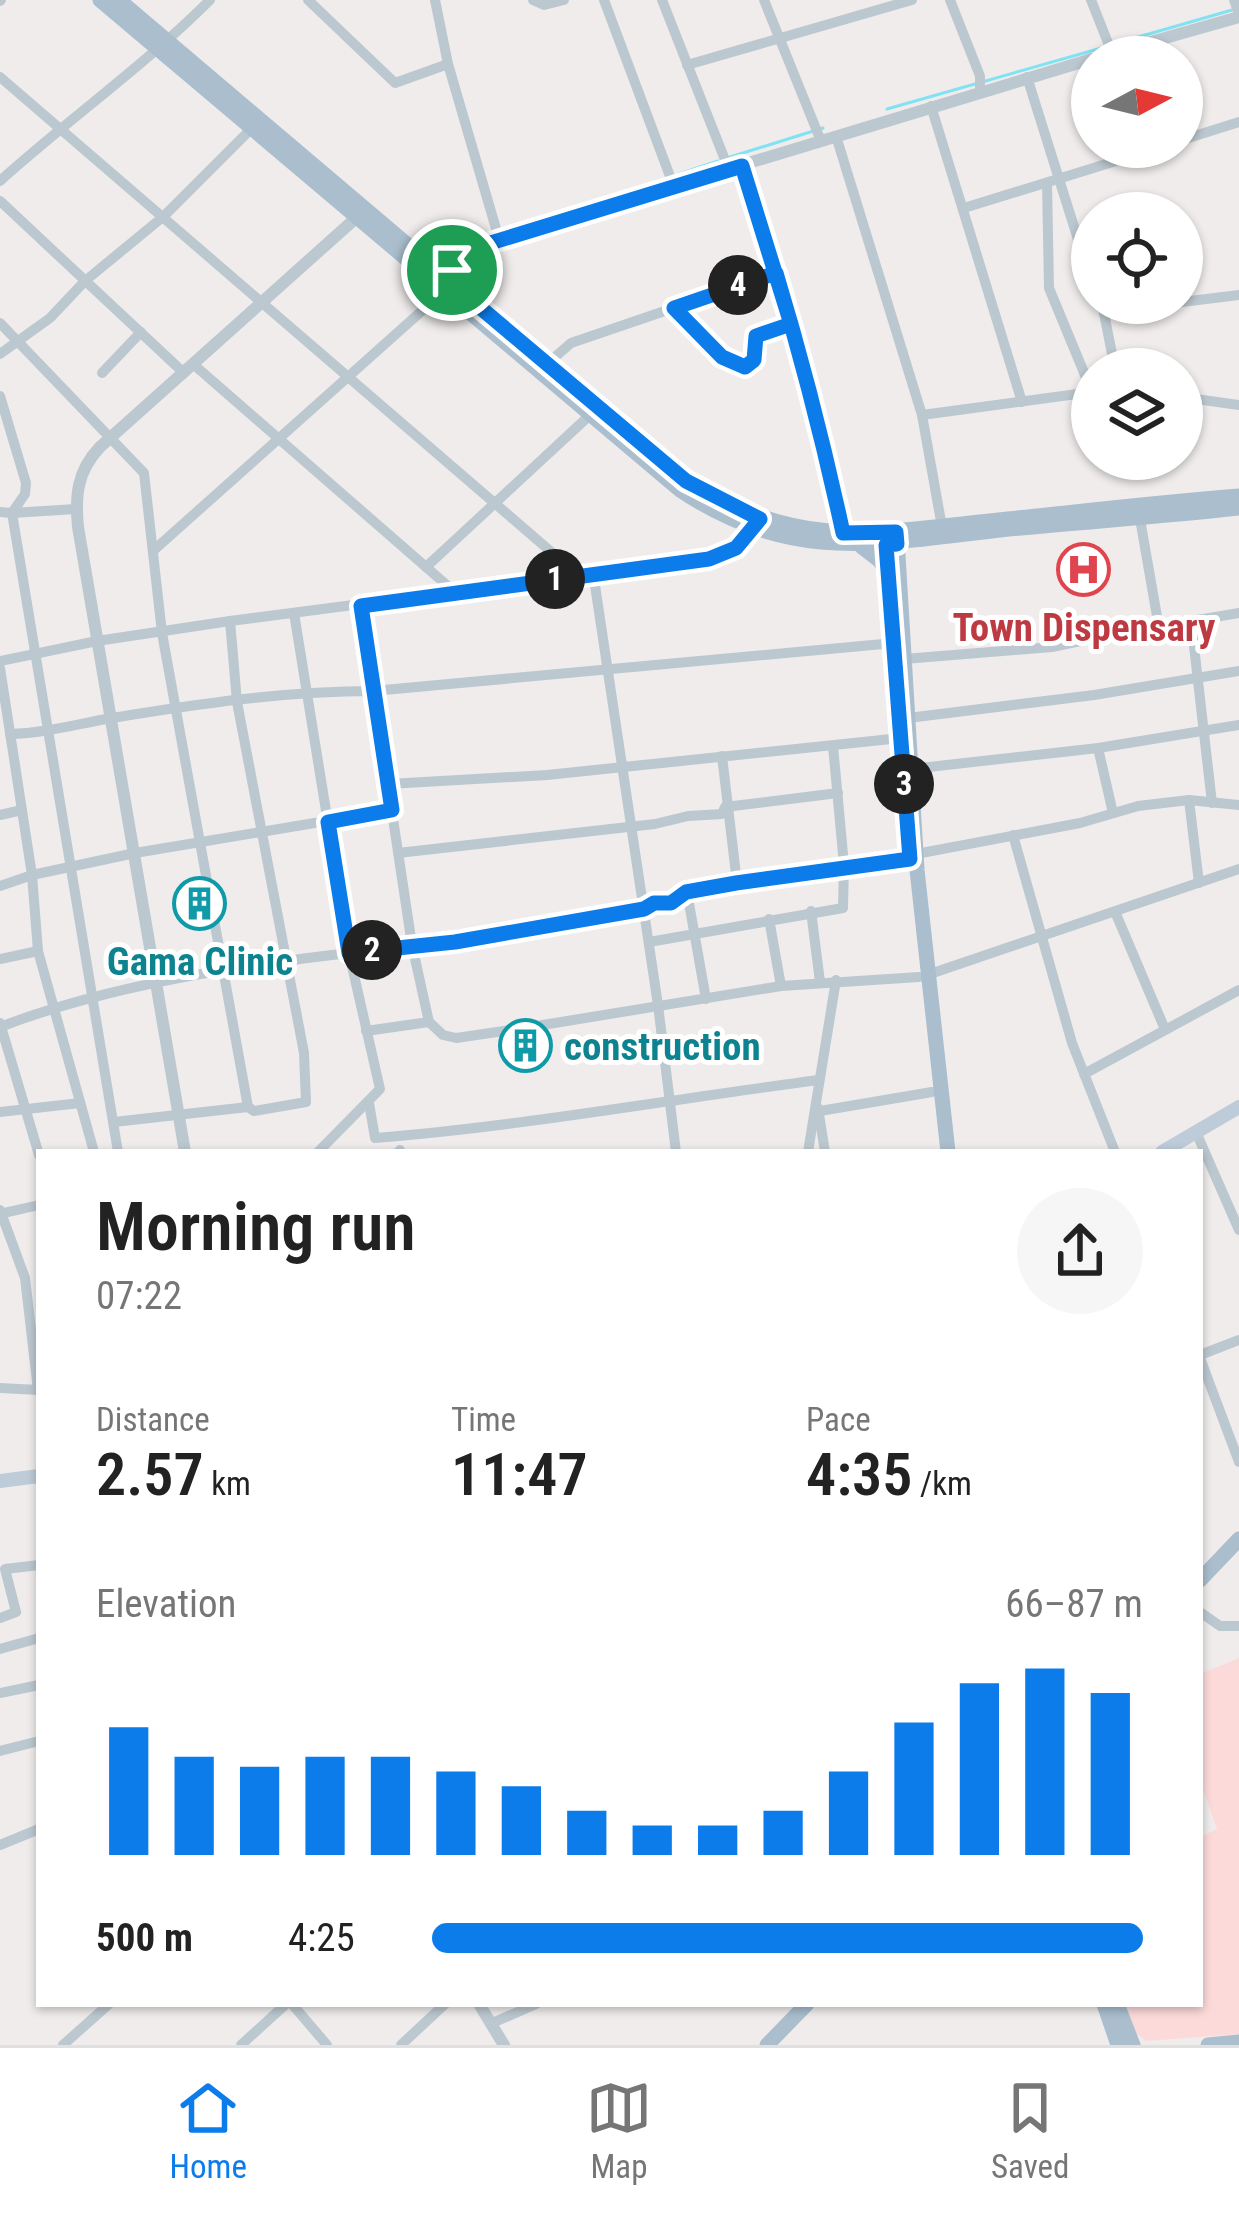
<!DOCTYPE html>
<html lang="en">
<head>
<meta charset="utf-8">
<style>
	:root { --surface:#fff; --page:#f6f6f6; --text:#222; --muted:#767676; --line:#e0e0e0; --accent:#0c7cea }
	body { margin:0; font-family:"Roboto Condensed",sans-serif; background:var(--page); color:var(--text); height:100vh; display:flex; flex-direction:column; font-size:45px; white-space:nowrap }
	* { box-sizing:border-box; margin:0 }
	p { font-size:39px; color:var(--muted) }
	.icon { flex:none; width:66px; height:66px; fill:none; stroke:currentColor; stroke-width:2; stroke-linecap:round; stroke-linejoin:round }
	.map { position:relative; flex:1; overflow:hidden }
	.sheet { position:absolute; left:36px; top:1149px; width:1167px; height:858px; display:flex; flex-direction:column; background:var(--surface); border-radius:0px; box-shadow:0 3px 9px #0004 }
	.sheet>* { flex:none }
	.needle { width:78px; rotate:83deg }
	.controls { position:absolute; left:1071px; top:36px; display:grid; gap:24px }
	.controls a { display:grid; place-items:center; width:132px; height:132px; border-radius:50%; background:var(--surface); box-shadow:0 3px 9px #0004; font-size:60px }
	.pin { position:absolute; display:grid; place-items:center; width:102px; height:102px; color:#fff; margin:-51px; border:6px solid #fff; border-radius:50%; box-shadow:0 3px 12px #0007 }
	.km { position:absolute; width:60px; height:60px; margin:-30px; border-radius:50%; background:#222; color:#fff; font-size:33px; line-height:60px; text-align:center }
	.round { display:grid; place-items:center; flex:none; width:126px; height:126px; border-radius:63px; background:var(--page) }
	.head { display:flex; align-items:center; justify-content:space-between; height:204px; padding:0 60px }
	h1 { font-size:66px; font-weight:600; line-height:90px }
	.figures { display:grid; grid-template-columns:repeat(3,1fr); gap:18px; height:204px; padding:12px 60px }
	.figures div { display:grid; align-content:center }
	.figures b { font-size:60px; font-weight:600 }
	.figures small { font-size:33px; font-weight:400 }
	.figures p { font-size:33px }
	.chart { height:336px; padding:24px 60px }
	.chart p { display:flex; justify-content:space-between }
	.chart svg { width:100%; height:216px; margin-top:12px; stroke:var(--accent); stroke-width:6 }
	ul { padding:0 60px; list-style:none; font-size:39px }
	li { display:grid; grid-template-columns:192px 144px 1fr; align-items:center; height:90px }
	li i { height:30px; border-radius:15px; background:var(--accent) }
	.menu { display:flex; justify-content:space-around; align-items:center; height:168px; border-top:3px solid var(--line); background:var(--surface); font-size:33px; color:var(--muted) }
	.menu a { display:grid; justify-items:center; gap:6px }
	.menu .selected { color:var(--accent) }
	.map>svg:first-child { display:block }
</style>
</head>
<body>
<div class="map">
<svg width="1239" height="2045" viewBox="0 0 1239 2045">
	<rect width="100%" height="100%" fill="#f0ecec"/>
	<polygon fill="#fcdad9" points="1239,1658 1239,2034 1146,2041 1133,2030 1125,2004 1200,2004 1200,1837 1217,1829 1200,1780 1200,1674"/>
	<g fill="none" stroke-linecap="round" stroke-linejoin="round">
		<g stroke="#80e2f2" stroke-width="3">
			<polyline points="1114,44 1232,10"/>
			<polyline points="887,109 1105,47"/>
			<polyline points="727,158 823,128"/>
			<polyline points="679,174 718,161"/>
			<polyline points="572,210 661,180"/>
			<polyline points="432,251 491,235"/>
		</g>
		<g stroke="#bcc8d0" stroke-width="10">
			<polyline points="308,0 395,83 448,64"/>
			<polyline points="435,0 448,64 499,239"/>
			<polyline points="533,0 544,5 564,0"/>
			<polyline points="604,0 674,187"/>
			<polyline points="662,0 729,170"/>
			<polyline points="764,0 821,141"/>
			<polyline points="950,0 980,76 980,91"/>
			<polyline points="1091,0 1112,53"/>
			<polyline points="1234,0 1239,14"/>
			<polyline points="0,1 1,0"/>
			<polyline points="687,65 912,0"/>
			<polyline points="0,77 578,575"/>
			<polyline points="1027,77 1092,284"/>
			<polyline points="931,106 1022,402"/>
			<polyline points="836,136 922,415 942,527"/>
			<polyline points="1182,140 1239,122"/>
			<polyline points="742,165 820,424 843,533"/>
			<path d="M0,181C69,119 145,65 210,0"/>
			<polyline points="1047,183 1049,288 1092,392"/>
			<polyline points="0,201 184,373"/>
			<polyline points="964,208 1161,147"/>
			<polyline points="1182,302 1239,295"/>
			<polyline points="1102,303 1135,307 1170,303"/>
			<polyline points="1102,303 1115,369"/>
			<polyline points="674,307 722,357 745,367 754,360 756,336 791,324"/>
			<polyline points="0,323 144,473 162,633 248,1107"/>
			<polyline points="0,354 50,318 85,281 164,216 251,129"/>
			<polyline points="193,364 457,594"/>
			<polyline points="547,364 571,343 776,273"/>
			<polyline points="102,373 141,332"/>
			<polyline points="0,396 26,483 25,494 12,513 76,509"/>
			<polyline points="1182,397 1239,405"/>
			<polyline points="922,415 1092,392"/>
			<polyline points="0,512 12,513 118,1152"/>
			<polyline points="1140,519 1158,622 1168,625 1239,613"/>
			<polyline points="154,550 443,292"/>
			<polyline points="426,567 590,415"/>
			<polyline points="593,572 658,1005 676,1152"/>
			<polyline points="361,606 412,945 429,1022 443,1035 456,1038 518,1029 781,986 919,977"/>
			<polyline points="294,613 349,953 380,1089 318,1152"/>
			<polyline points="1191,620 1212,803"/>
			<polyline points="904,659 1052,647 1161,624"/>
			<polyline points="0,661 97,641 230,621 709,559 736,548 753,525"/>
			<polyline points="0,668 32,875 38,951 94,1152"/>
			<polyline points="908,718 1094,695 1239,671"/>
			<path d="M10,734C45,733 77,724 112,718C197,704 286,691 373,691L894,643"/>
			<polyline points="1098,748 1113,813"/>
			<polyline points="722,756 737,883"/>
			<polyline points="911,769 1098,748 1239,725"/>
			<polyline points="389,784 547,775 901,738"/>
			<polyline points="1189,800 1199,883"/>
			<polyline points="0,815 22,810"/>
			<polyline points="1013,835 1072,1043 1115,1152"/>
			<polyline points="398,853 655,824 688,816 722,814 725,807 838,793"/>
			<polyline points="916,854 1080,823 1138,806 1189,800 1239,805"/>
			<polyline points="0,886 32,875 135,853 392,810"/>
			<polyline points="687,892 706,999"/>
			<polyline points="811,911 820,982"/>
			<polyline points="1116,914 1164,1027"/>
			<polyline points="769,919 781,986"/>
			<polyline points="649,942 843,908 844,865 833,746"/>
			<polyline points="0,959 38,951"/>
			<polyline points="927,975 1239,869"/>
			<polyline points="0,1023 39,1155"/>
			<path d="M0,1027C138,974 305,957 452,942C516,936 580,920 644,909L654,903H671L687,892L737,883L910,859"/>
			<polyline points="366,1031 429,1022"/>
			<polyline points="1084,1074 1239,990"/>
			<path d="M369,1103L375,1138C524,1126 671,1099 819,1080"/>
			<polyline points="818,1108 825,1152"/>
			<polyline points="820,1111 932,1092"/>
			<polyline points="0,1112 80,1103"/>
			<polyline points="114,1122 248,1107 254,1111 306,1102 304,1053 237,702 230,621"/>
			<polyline points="1196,1132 1239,1230"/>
			<polyline points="398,1152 400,1150"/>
			<polyline points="808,1152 836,980"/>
			<polyline points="0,1210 25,1278 38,1390"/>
			<polyline points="0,1214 39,1205"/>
			<polyline points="1200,1355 1239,1340"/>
			<polyline points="1200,1358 1239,1462"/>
			<polyline points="0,1388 39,1390"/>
			<polyline points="1200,1612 1220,1626 1239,1626"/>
			<polyline points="0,1618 16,1612 5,1569 39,1565"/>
			<polyline points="0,1649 39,1638"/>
			<polyline points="0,1693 39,1685"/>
			<polyline points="0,1751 39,1741"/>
			<polyline points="0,1845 39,1829"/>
			<polyline points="292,2004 327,2045"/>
			<polyline points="490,2024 536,2004"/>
			<polyline points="63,2045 109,2004"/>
			<polyline points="241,2045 286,2004"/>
			<polyline points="401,2045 445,2004"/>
		</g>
		<g stroke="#bcc8d0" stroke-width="12">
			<polyline points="1098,57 1239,17"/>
			<polyline points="425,261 1092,59"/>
			<path d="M185,1152L78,527C75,496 77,471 100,447L356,218"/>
			<polyline points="479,2004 504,2045"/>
		</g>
		<g stroke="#bdccd8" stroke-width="14">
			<polyline points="1162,1152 1239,1107"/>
			<polyline points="0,1481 39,1476"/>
		</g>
		<g stroke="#aabece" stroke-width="15">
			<path d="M100,0L680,490C790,564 878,544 1000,530C1079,522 1159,517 1239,508"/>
			<path d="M119,0L686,481C807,553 878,532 1008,519C1085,511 1162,502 1239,496"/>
			<polyline points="455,285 452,270 461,252"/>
			<polyline points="897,539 917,870 948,1152"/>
			<polyline points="862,547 879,560 890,575"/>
			<polyline points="1200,1580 1239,1539"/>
			<polyline points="1104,2004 1118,2045"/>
			<polyline points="1117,2004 1133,2045"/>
			<polyline points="767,2045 807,2004"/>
			<polyline points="1208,2045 1239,2042"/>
		</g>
	</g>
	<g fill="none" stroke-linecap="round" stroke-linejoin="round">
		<defs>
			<path id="route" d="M452,270L457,288L686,481L760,519L736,548L709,559L361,606L392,810L328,822L349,953L455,942L644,909L654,903H671L686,892L736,883L910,859L886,545L897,544L896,532L843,533C824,445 802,359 776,273L674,308L722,357L745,367L754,360L756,336L791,324L742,166L461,252L452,270"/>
		</defs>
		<use href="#route" stroke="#fff" stroke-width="24"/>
		<use href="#route" stroke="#0c7cea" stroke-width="15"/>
	</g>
	<defs>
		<symbol id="hospital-ring" viewBox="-11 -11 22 22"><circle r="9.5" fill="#fff" stroke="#e0444e" stroke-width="1.5"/><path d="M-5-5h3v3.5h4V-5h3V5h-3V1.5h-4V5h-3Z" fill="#e0444e"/></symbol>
		<symbol id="building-ring" viewBox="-11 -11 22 22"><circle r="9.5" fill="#fff" stroke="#0f9aa8" stroke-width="1.5"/><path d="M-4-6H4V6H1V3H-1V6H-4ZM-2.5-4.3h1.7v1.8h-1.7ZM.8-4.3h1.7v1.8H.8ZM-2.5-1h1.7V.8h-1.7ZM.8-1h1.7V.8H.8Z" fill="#0f9aa8"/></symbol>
	</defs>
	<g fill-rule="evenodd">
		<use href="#hospital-ring" x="1054" y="540" width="59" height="59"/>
		<use href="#building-ring" x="170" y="874" width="59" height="59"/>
		<use href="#building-ring" x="496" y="1016" width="59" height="59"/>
	</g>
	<g text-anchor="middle" stroke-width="10" stroke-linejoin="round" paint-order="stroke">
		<g font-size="39" font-weight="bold" fill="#be3a42" stroke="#fff">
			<text x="1084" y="641">Town Dispensary</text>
		</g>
		<g font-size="39" font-weight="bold" fill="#0d838f" stroke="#fff">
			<text x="200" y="975">Gama Clinic</text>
			<text x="564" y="1060" text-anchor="start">construction</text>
		</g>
	</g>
</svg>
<div class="controls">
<a><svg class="needle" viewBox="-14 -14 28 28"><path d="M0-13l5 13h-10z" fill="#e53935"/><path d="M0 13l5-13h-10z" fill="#767676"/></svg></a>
<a><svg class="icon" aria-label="locate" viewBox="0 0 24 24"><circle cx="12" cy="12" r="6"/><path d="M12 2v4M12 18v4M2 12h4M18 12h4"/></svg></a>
<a><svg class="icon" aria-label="layers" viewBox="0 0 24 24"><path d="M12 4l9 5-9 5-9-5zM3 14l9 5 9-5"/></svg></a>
</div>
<div class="pin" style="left:452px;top:270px;background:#1e9e55"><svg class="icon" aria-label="arrive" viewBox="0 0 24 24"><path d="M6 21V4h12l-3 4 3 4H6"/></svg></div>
<b class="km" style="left:555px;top:579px">1</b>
<b class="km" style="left:372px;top:950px">2</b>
<b class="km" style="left:904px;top:784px">3</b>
<b class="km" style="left:738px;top:285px">4</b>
<section class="sheet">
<div class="head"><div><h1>Morning run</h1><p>07:22</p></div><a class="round"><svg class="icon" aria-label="share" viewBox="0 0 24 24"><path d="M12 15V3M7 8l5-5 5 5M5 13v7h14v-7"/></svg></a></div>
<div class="figures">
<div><p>Distance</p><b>2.57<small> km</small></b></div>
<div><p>Time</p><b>11:47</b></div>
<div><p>Pace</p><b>4:35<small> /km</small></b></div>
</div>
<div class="chart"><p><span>Elevation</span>66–87 m</p>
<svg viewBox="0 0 160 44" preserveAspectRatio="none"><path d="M5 44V18M15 44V24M25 44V26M35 44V24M45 44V24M55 44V27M65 44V30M75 44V35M85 44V38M95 44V38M105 44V35M115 44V27M125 44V17M135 44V9M145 44V6M155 44V11"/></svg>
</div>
<ul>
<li><b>500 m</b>4:25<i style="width:100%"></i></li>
</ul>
</section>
</div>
<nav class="menu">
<a class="selected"><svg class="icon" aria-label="home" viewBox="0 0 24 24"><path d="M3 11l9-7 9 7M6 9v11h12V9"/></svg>Home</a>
<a><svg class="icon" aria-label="map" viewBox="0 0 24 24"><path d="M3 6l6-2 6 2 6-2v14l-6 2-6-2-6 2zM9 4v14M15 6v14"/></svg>Map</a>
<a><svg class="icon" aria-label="saved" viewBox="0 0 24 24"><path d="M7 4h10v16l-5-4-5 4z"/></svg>Saved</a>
</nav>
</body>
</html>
